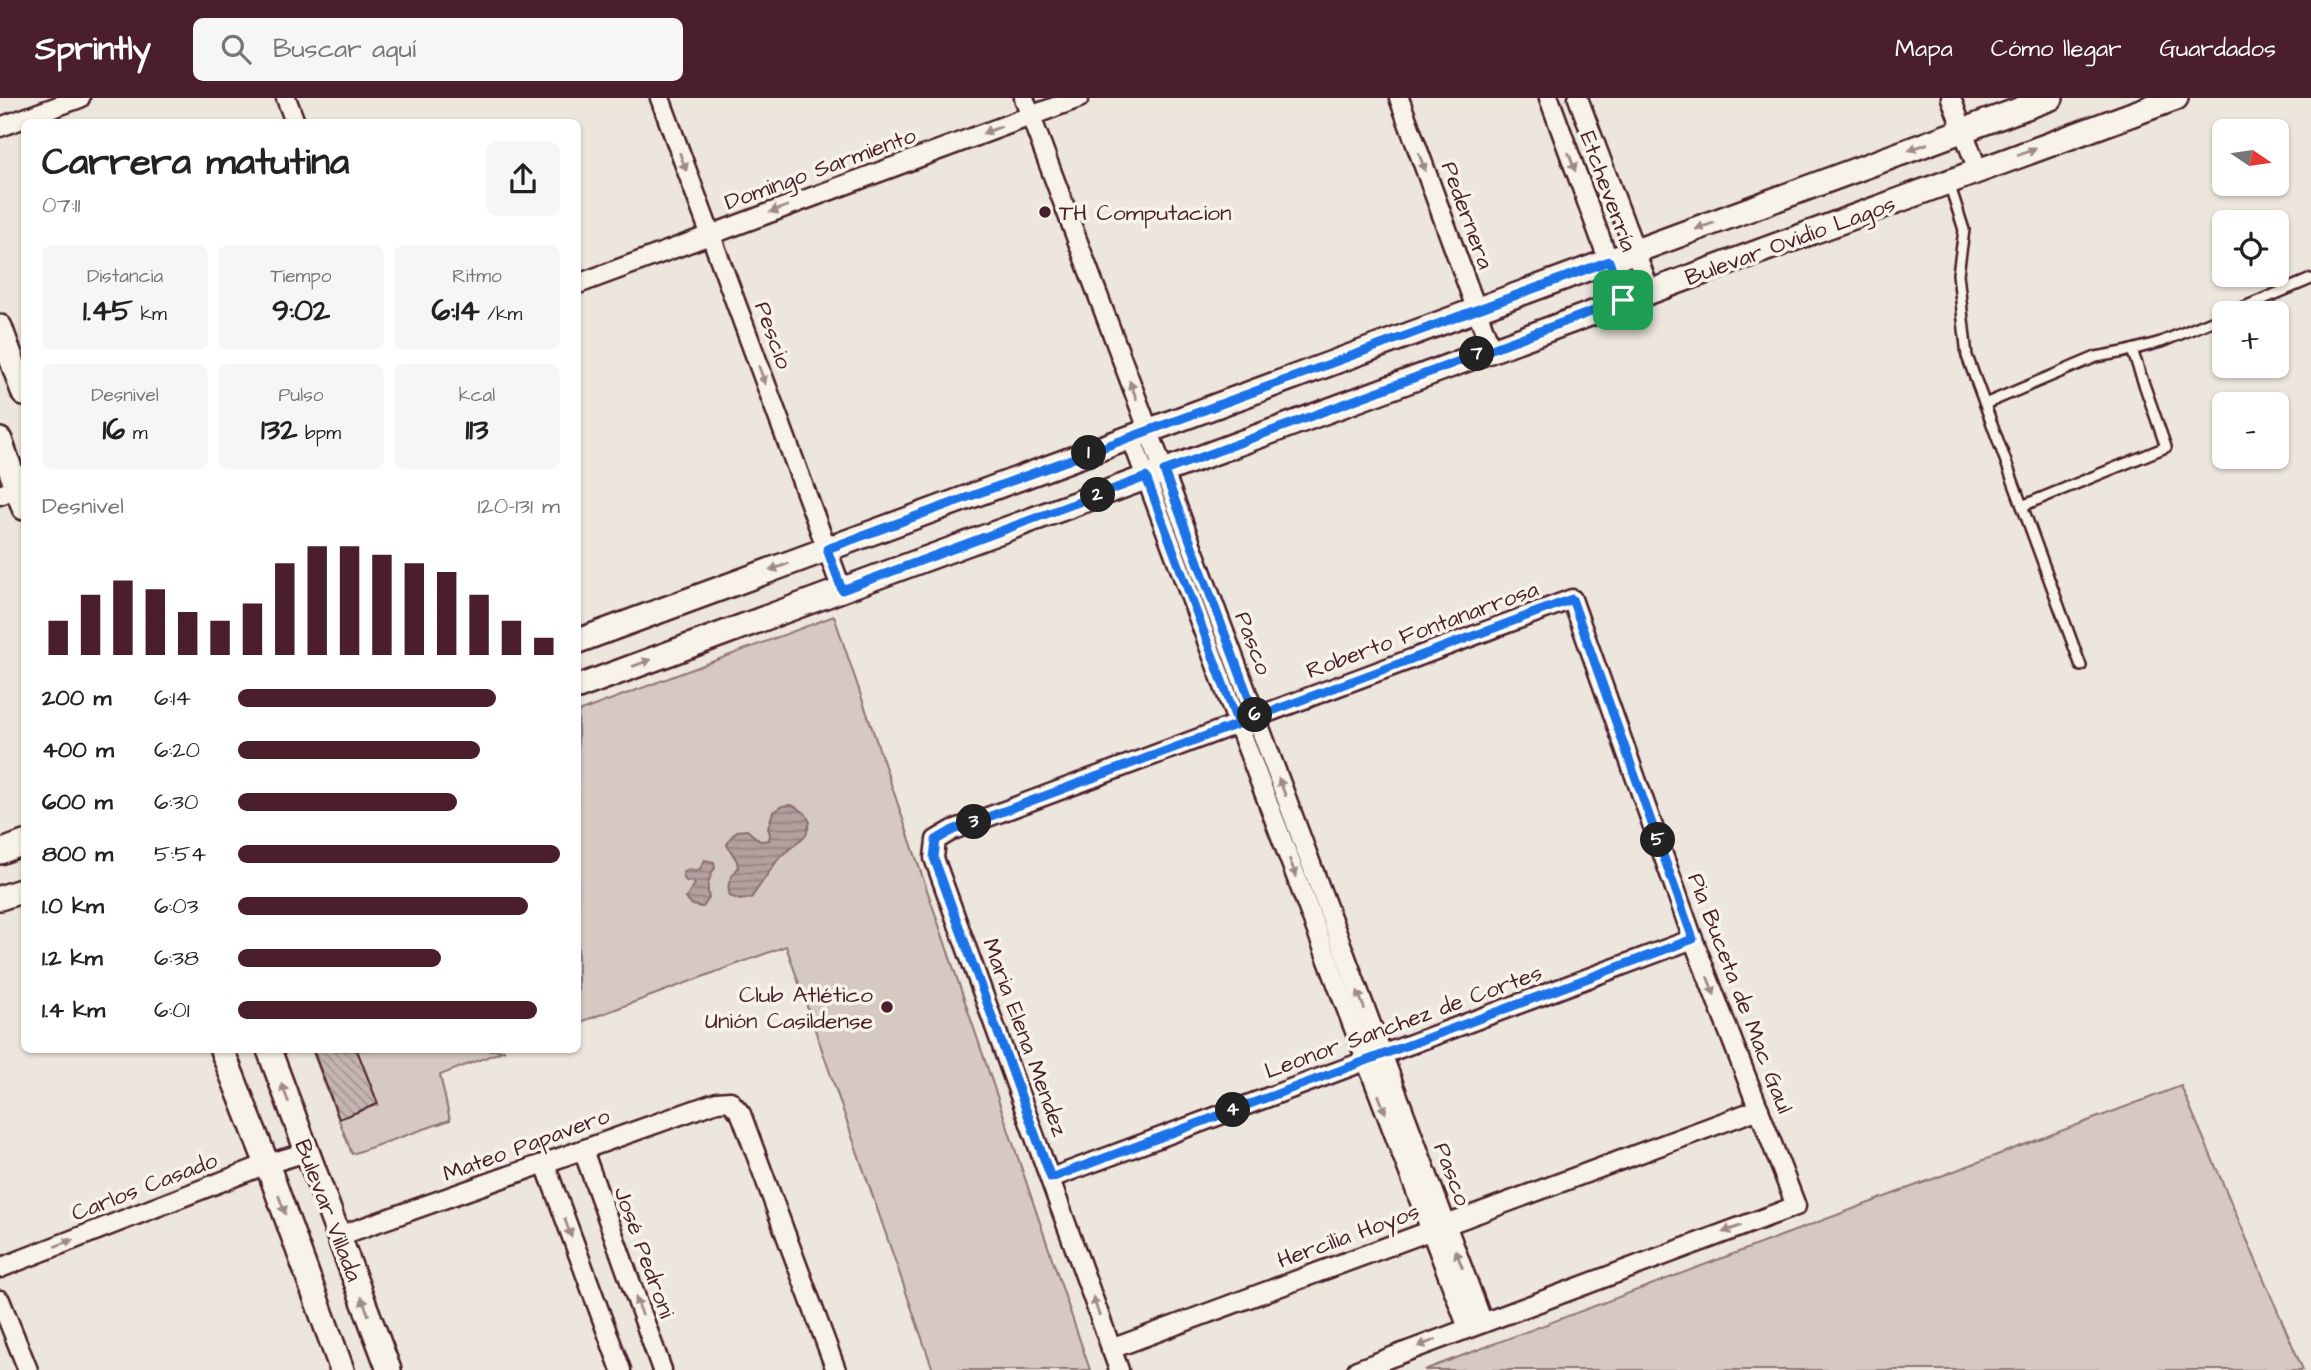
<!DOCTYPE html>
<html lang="es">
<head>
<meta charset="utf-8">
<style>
	:root { --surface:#fff; --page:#f6f6f6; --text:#222; --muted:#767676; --accent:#4a1f2b }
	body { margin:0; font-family:"Architects Daughter",sans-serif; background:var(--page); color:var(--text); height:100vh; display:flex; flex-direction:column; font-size:26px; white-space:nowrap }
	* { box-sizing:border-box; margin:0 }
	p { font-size:23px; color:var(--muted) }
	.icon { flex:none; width:38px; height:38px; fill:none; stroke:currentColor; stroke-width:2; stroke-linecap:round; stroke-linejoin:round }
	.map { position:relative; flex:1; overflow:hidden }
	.details { position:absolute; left:21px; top:21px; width:560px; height:934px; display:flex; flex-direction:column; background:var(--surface); border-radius:10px; box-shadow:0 2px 5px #0004 }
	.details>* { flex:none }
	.needle { width:46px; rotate:103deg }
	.fabs { position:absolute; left:2212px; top:21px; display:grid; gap:14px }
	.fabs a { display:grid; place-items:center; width:77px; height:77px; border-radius:10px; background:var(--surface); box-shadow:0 2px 5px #0004; font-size:35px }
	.pin { position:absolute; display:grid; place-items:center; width:60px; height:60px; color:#fff; margin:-30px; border-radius:14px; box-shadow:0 4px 10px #0006 }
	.km { position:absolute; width:35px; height:35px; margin:-18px; border-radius:50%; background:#222; color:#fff; font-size:19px; line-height:35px; text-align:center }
	.round { display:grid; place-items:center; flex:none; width:74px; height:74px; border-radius:10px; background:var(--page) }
	.overview { display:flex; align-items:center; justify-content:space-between; height:119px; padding:0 21px }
	h1 { font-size:38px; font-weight:800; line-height:52px }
	.stats { display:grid; grid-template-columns:repeat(3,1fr); gap:10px; height:119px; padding:7px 21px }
	.stats div { display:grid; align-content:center; border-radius:10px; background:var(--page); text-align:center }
	.stats b { font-size:30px; font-weight:800 }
	.stats small { font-size:19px; font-weight:400 }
	.stats p { font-size:19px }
	.chart { height:196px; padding:14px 21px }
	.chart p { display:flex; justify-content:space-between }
	.chart svg { width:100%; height:126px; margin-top:7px; stroke:var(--accent); stroke-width:6 }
	ul { padding:0 21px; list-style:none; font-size:23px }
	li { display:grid; grid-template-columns:112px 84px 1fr; align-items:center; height:52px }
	li i { height:18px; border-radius:9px; background:var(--accent) }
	header { display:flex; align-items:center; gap:42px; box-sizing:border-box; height:98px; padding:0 35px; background:var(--accent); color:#fff }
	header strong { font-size:33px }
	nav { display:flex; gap:38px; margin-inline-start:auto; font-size:24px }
	.search { width:490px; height:63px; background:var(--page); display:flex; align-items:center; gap:18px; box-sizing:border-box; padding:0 24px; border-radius:10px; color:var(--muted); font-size:26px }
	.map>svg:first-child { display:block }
</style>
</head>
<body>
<header>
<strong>Sprintly</strong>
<div class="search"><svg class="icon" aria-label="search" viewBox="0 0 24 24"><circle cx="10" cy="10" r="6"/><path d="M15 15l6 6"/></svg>Buscar aquí</div>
<nav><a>Mapa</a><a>Cómo llegar</a><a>Guardados</a></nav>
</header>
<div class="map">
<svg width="2311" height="1272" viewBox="0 0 2311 1272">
	<defs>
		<pattern id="water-rules" width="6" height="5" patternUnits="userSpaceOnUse" patternTransform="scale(1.75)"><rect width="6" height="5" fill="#b39f9d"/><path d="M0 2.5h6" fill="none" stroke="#948180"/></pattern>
		<pattern id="building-back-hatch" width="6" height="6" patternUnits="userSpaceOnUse" patternTransform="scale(1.75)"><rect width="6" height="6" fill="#c4b5b0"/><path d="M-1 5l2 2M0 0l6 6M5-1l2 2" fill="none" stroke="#a1938f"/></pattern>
	</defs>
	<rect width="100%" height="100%" fill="#ece6dd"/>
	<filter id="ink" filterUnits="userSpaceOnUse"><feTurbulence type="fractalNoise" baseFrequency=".0143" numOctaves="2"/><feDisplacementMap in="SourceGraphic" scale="14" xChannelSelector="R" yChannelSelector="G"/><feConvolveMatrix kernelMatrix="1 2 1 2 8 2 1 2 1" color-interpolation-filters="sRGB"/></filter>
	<g filter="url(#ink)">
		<g fill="#d5c9c2" stroke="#907476" stroke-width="2">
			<polygon points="834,518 1090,1272 933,1272 786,848 578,925 578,614"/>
			<polygon points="312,952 505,952 440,977 450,1022 352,1056"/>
			<polygon points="2181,988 2303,1272 1424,1272"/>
		</g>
		<g fill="url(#water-rules)" stroke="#896c6f" stroke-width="2">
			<path d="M792,707L805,715L810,724L806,737L779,760L751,800L740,802L730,798C726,786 730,780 738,770L737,763L727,747L730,740L737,733L747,732L760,743L769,742L770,736L768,730L773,714L782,708Z"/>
			<path d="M705,762L714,764L715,770C709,777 706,790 709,800L703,809C694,808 690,807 686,800L695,786L692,783L687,784L683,779V774L689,771L696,773L700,771Z"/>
		</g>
		<polygon fill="url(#building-back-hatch)" stroke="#4a1f2b" stroke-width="2" points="313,952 357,952 378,1006 339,1021"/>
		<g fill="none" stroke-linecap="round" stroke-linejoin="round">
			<defs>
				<g id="lane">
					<polyline points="1949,85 1964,132 1958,176 1967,258 2081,568"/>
					<polyline points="2230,215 2311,181"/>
					<polyline points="1985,306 2096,259 2124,254 2161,244 2224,218"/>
					<polyline points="2022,408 2166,349 2132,252"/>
				</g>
				<g id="street">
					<polyline points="286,0 295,24"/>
					<polyline points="660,0 842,492"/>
					<polyline points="1024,0 1483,1225"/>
					<polyline points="1399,0 1491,251"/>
					<polyline points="1549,0 1623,202"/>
					<polyline points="1578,0 1650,193"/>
					<polyline points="1951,0 1978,73"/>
					<polyline points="0,29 80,0"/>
					<polyline points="578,186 1079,0"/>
					<polyline points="1131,339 1238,626 1468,1230"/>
					<polyline points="0,397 24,387"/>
					<polyline points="583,1052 662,1272"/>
					<polyline points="545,1066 621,1272"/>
					<polyline points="1051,1080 1693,841"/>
					<polyline points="339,1138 717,1004 730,1003 741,1016 836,1272"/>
					<polyline points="0,1170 267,1066 307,1054"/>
					<polyline points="0,1202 28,1272"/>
					<polyline points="1111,1251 1759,1011"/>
					<polyline points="1119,1272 934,760 936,742 953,732 1572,501 1693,841 1796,1108 1357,1272"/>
				</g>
				<g id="secondary">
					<polyline points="0,229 24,296"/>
					<polyline points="0,342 24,410"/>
					<polyline points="578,543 2051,0"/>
					<polyline points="578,589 2176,0"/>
					<polyline points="0,754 24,745"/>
					<polyline points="0,800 24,792"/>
					<polyline points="222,952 267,1066 342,1272"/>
					<polyline points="269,952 389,1272"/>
				</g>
			</defs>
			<use href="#lane" stroke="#4a1f2b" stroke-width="14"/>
			<use href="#street" stroke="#4a1f2b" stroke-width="23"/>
			<use href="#secondary" stroke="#4a1f2b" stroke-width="28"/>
			<use href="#lane" stroke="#f7f3e8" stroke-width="9"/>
			<use href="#street" stroke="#f7f3e8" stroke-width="18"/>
			<use href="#secondary" stroke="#f7f3e8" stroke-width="23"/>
		</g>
		<defs><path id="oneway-solid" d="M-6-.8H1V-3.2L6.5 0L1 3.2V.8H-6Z" transform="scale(1.75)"/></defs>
		<g fill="#a0898a">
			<use href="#oneway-solid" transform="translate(992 32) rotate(160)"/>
			<use href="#oneway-solid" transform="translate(1918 49) rotate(160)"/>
			<use href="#oneway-solid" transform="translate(2027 54) rotate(-20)"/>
			<use href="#oneway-solid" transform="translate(683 64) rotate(70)"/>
			<use href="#oneway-solid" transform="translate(1422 64) rotate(70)"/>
			<use href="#oneway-solid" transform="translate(1572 64) rotate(70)"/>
			<use href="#oneway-solid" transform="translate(779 111) rotate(160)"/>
			<use href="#oneway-solid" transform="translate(1705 128) rotate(160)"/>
			<use href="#oneway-solid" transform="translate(762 277) rotate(70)"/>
			<use href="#oneway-solid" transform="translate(1133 292) rotate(-111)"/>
			<use href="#oneway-solid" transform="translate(779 469) rotate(160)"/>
			<use href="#oneway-solid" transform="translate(642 565) rotate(-20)"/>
			<use href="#oneway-solid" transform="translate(1282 689) rotate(-111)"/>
			<use href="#oneway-solid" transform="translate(1293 770) rotate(69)"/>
			<use href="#oneway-solid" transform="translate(1711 888) rotate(69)"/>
			<use href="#oneway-solid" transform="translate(1361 902) rotate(-111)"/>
			<use href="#oneway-solid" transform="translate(285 995) rotate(-111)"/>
			<use href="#oneway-solid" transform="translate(1382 1006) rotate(69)"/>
			<use href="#oneway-solid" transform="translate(282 1107) rotate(70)"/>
			<use href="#oneway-solid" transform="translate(568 1130) rotate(70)"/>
			<use href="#oneway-solid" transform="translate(1732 1131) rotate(160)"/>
			<use href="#oneway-solid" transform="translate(64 1145) rotate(-21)"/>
			<use href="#oneway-solid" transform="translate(1459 1161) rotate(-111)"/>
			<use href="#oneway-solid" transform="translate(365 1208) rotate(-111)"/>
			<use href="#oneway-solid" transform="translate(639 1208) rotate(-110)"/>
			<use href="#oneway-solid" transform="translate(1096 1208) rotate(-109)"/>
			<use href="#oneway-solid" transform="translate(1427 1245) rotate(159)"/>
		</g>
	</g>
	<g fill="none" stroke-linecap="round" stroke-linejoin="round" filter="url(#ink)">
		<defs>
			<polygon id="route" points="1609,163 1623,202 1164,373 1256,619 1572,501 1693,841 1051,1080 934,760 936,742 953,732 1238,626 1146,379 842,492 827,451"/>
		</defs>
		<use href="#route" stroke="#fff" stroke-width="14"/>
		<use href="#route" stroke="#1a73e8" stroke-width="9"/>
	</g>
	<g fill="#4a1f2b" stroke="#f7f3e8" stroke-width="2.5">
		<circle cx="1045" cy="114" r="7"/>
		<circle cx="887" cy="909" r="7"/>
	</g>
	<g text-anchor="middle" stroke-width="7" stroke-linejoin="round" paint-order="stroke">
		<g font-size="23" fill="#4a1f2b" stroke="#f7f3e8">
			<text transform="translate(820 70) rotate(-20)" y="8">Domingo Sarmiento</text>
			<text transform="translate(1609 93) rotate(70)" y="8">Etcheverría</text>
			<text transform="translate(1468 117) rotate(70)" y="8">Pedernera</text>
			<text transform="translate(1790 142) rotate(-20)" y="8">Bulevar Ovidio Lagos</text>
			<text transform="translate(774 237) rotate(70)" y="8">Pescio</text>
			<text transform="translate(1422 531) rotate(-20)" y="8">Roberto Fontanarrosa</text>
			<text transform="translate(1254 545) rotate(69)" y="8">Pasco</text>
			<text transform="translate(1741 895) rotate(69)" y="8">Pia Buceta de Mac Gaul</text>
			<text transform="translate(1403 923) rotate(-20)" y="8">Leonor Sanchez de Cortes</text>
			<text transform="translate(1026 939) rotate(70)" y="8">Maria Elena Mendez</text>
			<text transform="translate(526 1046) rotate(-20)" y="8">Mateo Papavero</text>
			<text transform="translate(1453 1076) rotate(69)" y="8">Pasco</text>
			<text transform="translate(144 1088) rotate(-21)" y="8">Carlos Casado</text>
			<text transform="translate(329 1112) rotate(69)" y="8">Bulevar Villada</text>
			<text transform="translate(1348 1137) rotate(-20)" y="8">Hercilia Hoyos</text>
			<text transform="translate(645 1154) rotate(70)" y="8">José Pedroni</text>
		</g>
		<g font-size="23" fill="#4a1f2b" stroke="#f7f3e8" text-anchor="start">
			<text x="1059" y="122">TH Computacion</text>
			<text x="873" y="904" text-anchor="end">Club Atlético<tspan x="873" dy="26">Unión Casildense</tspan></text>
		</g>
	</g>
</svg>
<div class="fabs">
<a><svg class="needle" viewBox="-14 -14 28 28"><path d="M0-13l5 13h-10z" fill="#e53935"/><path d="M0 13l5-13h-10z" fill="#767676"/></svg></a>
<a><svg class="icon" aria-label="locate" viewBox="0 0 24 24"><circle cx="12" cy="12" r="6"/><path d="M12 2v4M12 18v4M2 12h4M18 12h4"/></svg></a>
<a>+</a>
<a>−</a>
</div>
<div class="pin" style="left:1623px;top:202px;background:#1e9e55"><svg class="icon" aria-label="arrive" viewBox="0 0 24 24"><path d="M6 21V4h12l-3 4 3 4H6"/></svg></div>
<b class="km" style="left:1089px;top:355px">1</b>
<b class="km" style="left:1098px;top:397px">2</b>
<b class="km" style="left:974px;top:724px">3</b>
<b class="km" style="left:1233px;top:1012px">4</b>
<b class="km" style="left:1658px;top:742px">5</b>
<b class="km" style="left:1255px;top:617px">6</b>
<b class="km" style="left:1477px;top:256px">7</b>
<section class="details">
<div class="overview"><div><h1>Carrera matutina</h1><p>07:11</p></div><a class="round"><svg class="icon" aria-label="share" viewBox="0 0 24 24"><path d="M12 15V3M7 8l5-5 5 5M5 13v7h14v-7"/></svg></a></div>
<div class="stats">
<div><p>Distancia</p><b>1.45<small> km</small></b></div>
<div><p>Tiempo</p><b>9:02</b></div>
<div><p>Ritmo</p><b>6:14<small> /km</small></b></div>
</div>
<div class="stats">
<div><p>Desnivel</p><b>16<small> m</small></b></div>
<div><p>Pulso</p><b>132<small> bpm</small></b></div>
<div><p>kcal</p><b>113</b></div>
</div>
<div class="chart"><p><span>Desnivel</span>120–131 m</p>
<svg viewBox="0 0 160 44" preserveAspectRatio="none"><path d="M5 44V32M15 44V23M25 44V18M35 44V21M45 44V29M55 44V32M65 44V26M75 44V12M85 44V6M95 44V6M105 44V9M115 44V12M125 44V15M135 44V23M145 44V32M155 44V38"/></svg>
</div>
<ul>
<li><b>200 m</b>6:14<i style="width:80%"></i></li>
<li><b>400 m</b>6:20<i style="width:75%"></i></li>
<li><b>600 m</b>6:30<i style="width:68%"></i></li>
<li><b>800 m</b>5:54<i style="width:100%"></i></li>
<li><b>1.0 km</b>6:03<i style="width:90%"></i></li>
<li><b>1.2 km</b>6:38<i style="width:63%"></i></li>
<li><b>1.4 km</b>6:01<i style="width:93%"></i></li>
</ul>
</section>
</div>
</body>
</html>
